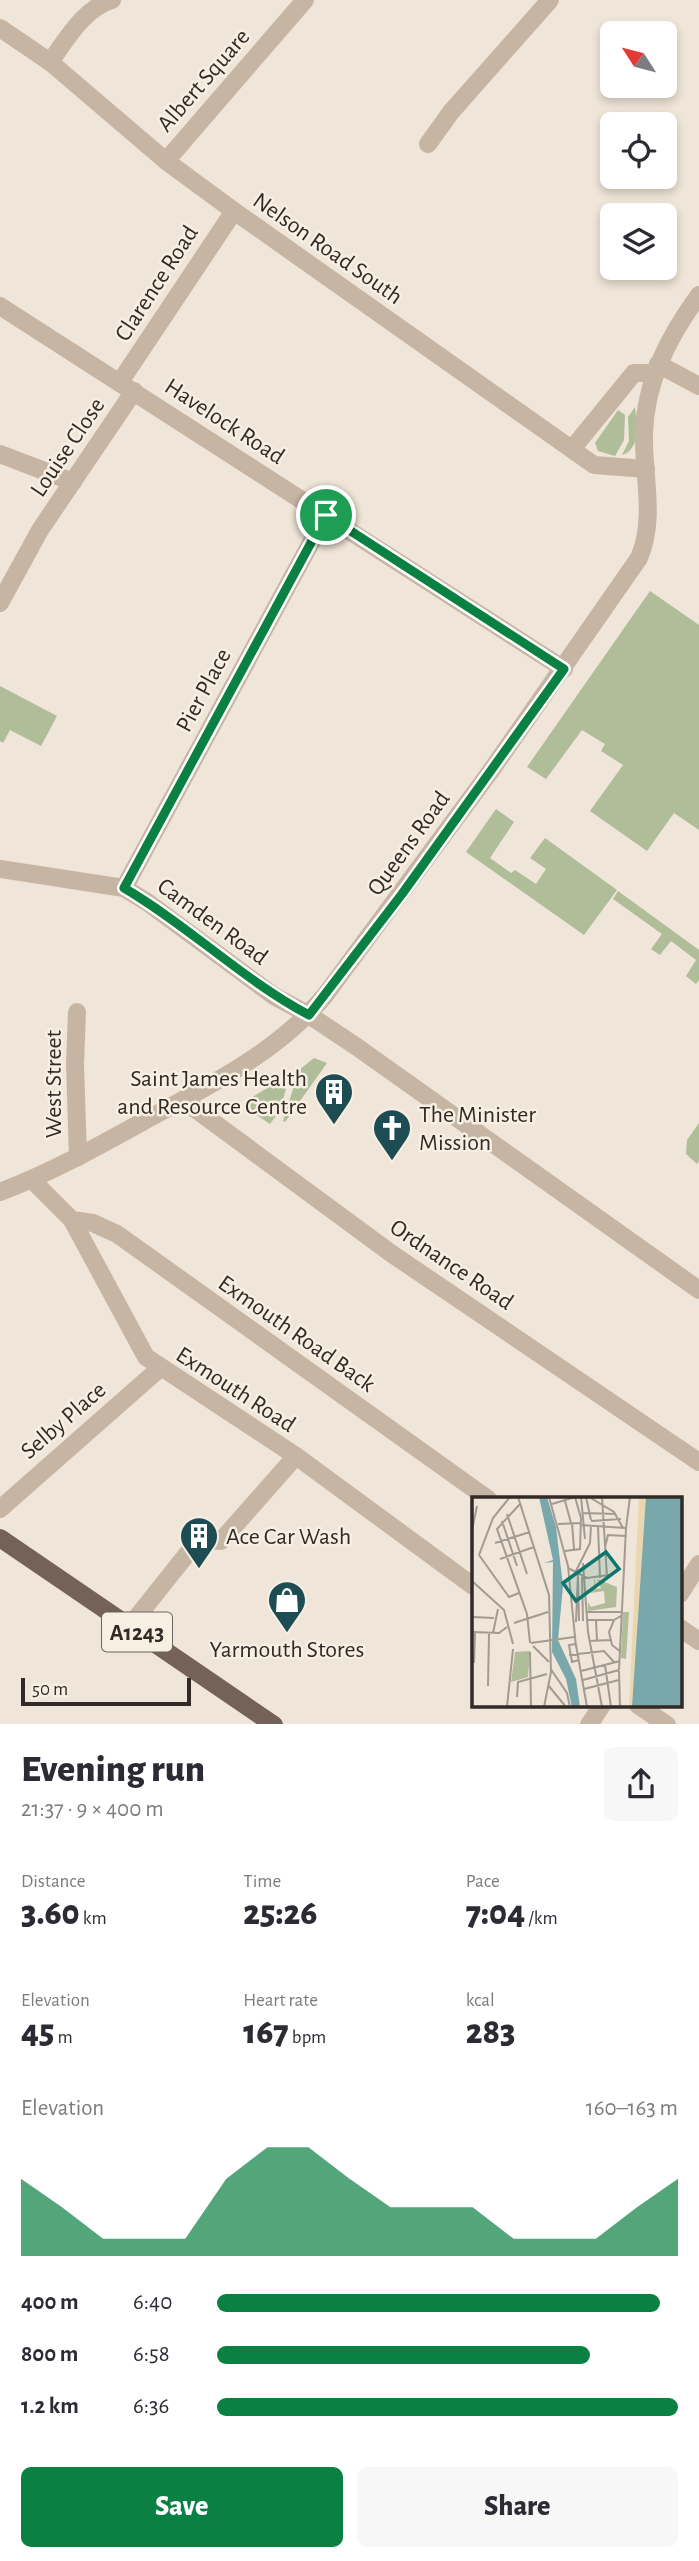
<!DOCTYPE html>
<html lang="en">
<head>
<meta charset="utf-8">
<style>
	:root { --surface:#fff; --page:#f7f7f7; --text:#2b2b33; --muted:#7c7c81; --accent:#0b8043 }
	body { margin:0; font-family:"Alegreya Sans",sans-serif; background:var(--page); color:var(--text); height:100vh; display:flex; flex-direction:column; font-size:26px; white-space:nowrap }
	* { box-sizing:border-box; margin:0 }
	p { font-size:23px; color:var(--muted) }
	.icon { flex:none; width:38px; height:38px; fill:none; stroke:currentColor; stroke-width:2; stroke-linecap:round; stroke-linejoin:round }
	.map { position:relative; height:1724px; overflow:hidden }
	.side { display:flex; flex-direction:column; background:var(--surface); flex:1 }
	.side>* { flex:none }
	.needle { width:46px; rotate:306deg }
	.buttons { position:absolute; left:600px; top:21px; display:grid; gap:14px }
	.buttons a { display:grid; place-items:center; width:77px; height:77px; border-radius:10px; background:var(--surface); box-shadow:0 4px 10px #0003; font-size:35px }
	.scale { position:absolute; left:21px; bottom:18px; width:170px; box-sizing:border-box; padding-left:7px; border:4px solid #322a26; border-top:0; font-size:19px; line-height:24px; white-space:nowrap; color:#322a26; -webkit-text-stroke:5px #f8efe3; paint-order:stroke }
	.pin { position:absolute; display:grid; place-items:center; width:60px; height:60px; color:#fff; margin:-30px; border:4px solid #fff; border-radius:50%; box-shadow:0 2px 7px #0007 }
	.round { display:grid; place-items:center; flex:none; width:74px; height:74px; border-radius:10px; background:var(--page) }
	.summary { display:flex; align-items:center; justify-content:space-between; height:119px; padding:0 21px }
	h1 { font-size:38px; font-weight:800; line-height:52px }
	.figures { display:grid; grid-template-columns:repeat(3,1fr); gap:10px; height:119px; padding:7px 21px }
	.figures div { display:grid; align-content:center }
	.figures b { font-size:35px; font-weight:800 }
	.figures small { font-size:19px; font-weight:400 }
	.figures p { font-size:19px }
	.chart { height:196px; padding:14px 21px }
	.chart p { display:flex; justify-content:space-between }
	.chart svg { width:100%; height:126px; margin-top:7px; fill:var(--accent); opacity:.7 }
	.button { display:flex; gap:14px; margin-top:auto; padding:14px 21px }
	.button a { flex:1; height:80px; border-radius:10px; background:var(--accent); color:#fff; font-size:28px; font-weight:800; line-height:80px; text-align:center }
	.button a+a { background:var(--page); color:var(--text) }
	ul { padding:0 21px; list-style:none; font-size:23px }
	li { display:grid; grid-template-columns:112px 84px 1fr; align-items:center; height:52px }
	li i { height:18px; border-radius:9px; background:var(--accent) }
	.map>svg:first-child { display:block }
</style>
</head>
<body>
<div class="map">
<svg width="699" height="1725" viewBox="0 0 699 1725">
	<rect width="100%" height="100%" fill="#efe5d8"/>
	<g fill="#b0bd99">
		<path d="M635,407C637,424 641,449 622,455L629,441L628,417Z"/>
		<polygon points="618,410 625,415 624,440 615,456 598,451 595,443"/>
		<polygon points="650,591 699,625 699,830 674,813 647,851 590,811 623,765 601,751 605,744 582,730 546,779 527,767"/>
		<polygon points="0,686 57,716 41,746 10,730 3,743 0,741"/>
		<polygon points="496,809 514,822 490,858 511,873 515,870 536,884 546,869 530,858 545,838 617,890 584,935 466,852"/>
		<polygon points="618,891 699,950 699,980 696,984 686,976 696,960 671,941 660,955 651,949 662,934 613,899"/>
		<polygon points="314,1058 327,1063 285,1122 283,1121 299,1070"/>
		<polygon points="289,1075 281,1109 270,1124 249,1110 249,1099"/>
		<polygon points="699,1123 699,1161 697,1164 686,1154 687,1140"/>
	</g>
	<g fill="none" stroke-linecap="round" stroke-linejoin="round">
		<g stroke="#c7b5a4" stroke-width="18">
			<polyline points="0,28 50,62 166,161 234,211 594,465 646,469"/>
			<path d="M50,62C67,39 83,9 112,0"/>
			<polyline points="428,144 451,112 550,0"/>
			<polyline points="166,161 305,0"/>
			<polyline points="0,306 564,669"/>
			<polyline points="658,364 699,386"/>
			<polyline points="120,382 234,211"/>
			<polyline points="572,449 634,373 656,373"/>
			<polyline points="0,454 73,482"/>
			<polyline points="0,603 40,530 134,391"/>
			<polyline points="0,869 124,888 147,902 274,996 309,1015 357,1047 699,1290"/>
			<polyline points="124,888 326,515"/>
			<polyline points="77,1012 75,1064 78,1157"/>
			<polyline points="183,1100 392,1254 699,1462"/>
			<polyline points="32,1180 72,1220 146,1357 296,1456 473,1586"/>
			<path d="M0,1192C50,1173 97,1147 144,1121C207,1087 280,1051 326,994L490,772L639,558C656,519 643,476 644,434C645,382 669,336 699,295"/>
			<polyline points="72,1220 93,1223 117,1234 488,1499"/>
			<polyline points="0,1509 159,1369"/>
			<polyline points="680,1594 699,1564"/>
			<polyline points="129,1627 199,1539 221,1541 296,1456"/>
			<polyline points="680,1628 699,1641"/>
			<polyline points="638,1705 667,1725"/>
			<polyline points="589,1725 602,1705"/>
		</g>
		<polyline stroke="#746157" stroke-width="18" points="0,1538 274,1725"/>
	</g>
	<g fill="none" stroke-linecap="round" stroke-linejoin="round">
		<defs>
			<path id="route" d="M326,515L564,669L402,894L309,1015C243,980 189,926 124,888Z"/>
		</defs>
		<use href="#route" stroke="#fff" stroke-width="14"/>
		<use href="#route" stroke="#0b8043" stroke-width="9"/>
	</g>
	<defs>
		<symbol id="building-pin" viewBox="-11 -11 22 30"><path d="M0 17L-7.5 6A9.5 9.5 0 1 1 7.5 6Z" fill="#1d4d52" stroke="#f8efe3"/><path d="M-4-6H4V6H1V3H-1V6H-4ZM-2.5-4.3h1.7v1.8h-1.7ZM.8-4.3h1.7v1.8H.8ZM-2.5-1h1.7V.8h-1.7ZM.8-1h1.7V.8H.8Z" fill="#fff"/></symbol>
		<symbol id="church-pin" viewBox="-11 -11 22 30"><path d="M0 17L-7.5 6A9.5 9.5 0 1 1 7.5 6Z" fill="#1d4d52" stroke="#f8efe3"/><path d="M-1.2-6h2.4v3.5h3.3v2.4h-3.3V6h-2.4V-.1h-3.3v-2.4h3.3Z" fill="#fff"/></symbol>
		<symbol id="shop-pin" viewBox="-11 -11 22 30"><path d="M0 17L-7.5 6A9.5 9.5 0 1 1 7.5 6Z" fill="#1d4d52" stroke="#f8efe3"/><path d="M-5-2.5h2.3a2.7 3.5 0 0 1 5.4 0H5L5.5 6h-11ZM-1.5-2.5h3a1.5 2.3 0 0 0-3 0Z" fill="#fff"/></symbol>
	</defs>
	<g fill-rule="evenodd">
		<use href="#building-pin" x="312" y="1070" width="44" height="60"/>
		<use href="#church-pin" x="370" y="1106" width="44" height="60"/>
		<use href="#building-pin" x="177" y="1514" width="44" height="60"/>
		<use href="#shop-pin" x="265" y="1578" width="44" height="60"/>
	</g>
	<g text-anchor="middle" stroke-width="5" stroke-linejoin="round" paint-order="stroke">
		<rect fill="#f8efe3" stroke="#6d655f" stroke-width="2" x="102" y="1612.5" width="70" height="39" rx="5"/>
		<g font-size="23" font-weight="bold" fill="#322a26">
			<text x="137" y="1640">A1243</text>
		</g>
		<g font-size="24" fill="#322a26" stroke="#f8efe3">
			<text transform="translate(203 80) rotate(-49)" y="8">Albert Square</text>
			<text transform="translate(328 248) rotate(35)" y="8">Nelson Road South</text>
			<text transform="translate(156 283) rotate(-57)" y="8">Clarence Road</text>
			<text transform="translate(225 421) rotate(33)" y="8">Havelock Road</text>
			<text transform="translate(67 447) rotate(-56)" y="8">Louise Close</text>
			<text transform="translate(203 690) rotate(-62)" y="8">Pier Place</text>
			<text transform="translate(408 843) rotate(-54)" y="8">Queens Road</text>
			<text transform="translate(213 921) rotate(36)" y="8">Camden Road</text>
			<text transform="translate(53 1084) rotate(-90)" y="8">West Street</text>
			<text transform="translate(452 1264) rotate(34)" y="8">Ordnance Road</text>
			<text transform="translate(297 1333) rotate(35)" y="8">Exmouth Road Back</text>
			<text transform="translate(236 1389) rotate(33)" y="8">Exmouth Road</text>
			<text transform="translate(63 1420) rotate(-41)" y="8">Selby Place</text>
		</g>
		<g font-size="24" fill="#322a26" stroke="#f8efe3" text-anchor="start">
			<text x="307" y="1086" text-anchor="end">Saint James Health<tspan x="307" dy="28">and Resource Centre</tspan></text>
			<text x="419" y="1122">The Minister<tspan x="419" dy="28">Mission</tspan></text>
			<text x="226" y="1544">Ace Car Wash</text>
			<text x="287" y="1657" text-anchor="middle">Yarmouth Stores</text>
		</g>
	</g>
	<g transform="translate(472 1497)">
		<rect width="210" height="210" fill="#efe5d8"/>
		<path d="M122,82H123L124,92L129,91L125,82L145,90L144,110L116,114V105L119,110L133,106L132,94L118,96L123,91ZM151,115H157L154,162L149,161ZM58,154L56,180L39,185L43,155Z" fill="#b0bd99"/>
		<path d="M167,0H183L165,210H157Z" fill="#ead7af"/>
		<path d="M67,0H75L84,30L91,89L86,143L104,182L108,210H100L94,182L80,155L81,65L72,66L81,63ZM174,0H210V210H160Z" fill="#78a8ab"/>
		<path fill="none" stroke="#a39a91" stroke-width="2" d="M46,0L77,98L79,175L72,210M77,0L96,69L104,150M109,0L113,42M114,0L119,23M117,0L142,15L151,31M130,0L135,80M93,4L99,26M48,7L25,32L55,117L58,146M80,7L103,0M111,16L144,17M35,17L55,77M30,24L45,69M119,24L149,22M100,26L102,52M86,27L109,26M109,28L153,31M126,29L128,81M154,31L158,0M0,33L5,9M23,46L58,35M133,50L136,38L154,39M93,54L108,52L109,21L103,0M7,58L37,100L47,96M7,58L21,21L38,0M28,62L62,50M111,66L116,135L130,210M96,71L115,81L137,78M103,76L118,46L119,28M110,80L111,124M106,81L107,124M0,84L32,113L41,147M114,115H150M0,120L22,121M115,123H141M124,123L125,144M104,125L106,77M42,126L76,115M0,135L27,136L35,130M21,136L26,112M117,144L138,143M59,146L102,140M104,147L97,148L100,165L107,163M104,148L115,210M61,149L77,165M58,155L59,210M149,155L140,148L137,135L142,123L149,119M97,158L132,154L142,165M2,166L3,135M133,168L139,210M78,171L95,196L98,210M147,173L154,31M109,174L148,164M147,174L148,210M111,183L147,173M76,188L94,210M16,189L17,137M112,192L147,183M45,200L46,185L75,177M35,210L41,152"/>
		<path fill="#0f766e" fill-opacity="0.15" stroke="#0f766e" stroke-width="3.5" d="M134,55L147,72L104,104L91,86Z"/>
		<rect width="210" height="210" fill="none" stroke="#322a26" stroke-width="3.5"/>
	</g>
</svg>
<div class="buttons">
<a><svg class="needle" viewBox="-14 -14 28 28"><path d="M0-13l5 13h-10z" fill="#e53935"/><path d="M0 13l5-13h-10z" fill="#7c7c81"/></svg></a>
<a><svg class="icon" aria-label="locate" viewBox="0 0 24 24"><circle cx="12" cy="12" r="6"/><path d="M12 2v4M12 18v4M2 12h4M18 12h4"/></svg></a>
<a><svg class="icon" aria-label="layers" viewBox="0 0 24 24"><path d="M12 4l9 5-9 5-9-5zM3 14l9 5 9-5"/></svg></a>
</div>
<div class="scale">50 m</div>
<div class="pin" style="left:326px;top:515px;background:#1e9e55"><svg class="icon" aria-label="arrive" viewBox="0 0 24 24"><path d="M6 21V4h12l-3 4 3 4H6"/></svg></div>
</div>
<section class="side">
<div class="summary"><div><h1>Evening run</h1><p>21:37 · 9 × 400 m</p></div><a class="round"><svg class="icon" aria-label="share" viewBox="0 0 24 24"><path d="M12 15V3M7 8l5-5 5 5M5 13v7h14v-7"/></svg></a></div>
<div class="figures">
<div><p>Distance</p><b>3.60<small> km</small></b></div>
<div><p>Time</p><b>25:26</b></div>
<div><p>Pace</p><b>7:04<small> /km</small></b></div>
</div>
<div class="figures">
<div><p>Elevation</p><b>45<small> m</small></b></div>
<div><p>Heart rate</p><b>167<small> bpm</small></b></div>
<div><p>kcal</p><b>283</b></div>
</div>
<div class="chart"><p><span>Elevation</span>160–163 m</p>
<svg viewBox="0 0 160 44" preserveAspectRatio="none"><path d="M0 44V17L10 27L20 38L30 38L40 38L50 17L60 6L70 6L80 17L90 27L100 27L110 27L120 38L130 38L140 38L150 27L160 17V44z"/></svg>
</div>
<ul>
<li><b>400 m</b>6:40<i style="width:96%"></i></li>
<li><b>800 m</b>6:58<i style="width:81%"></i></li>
<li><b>1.2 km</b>6:36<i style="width:100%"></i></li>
</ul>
<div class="button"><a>Save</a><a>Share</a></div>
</section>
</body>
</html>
